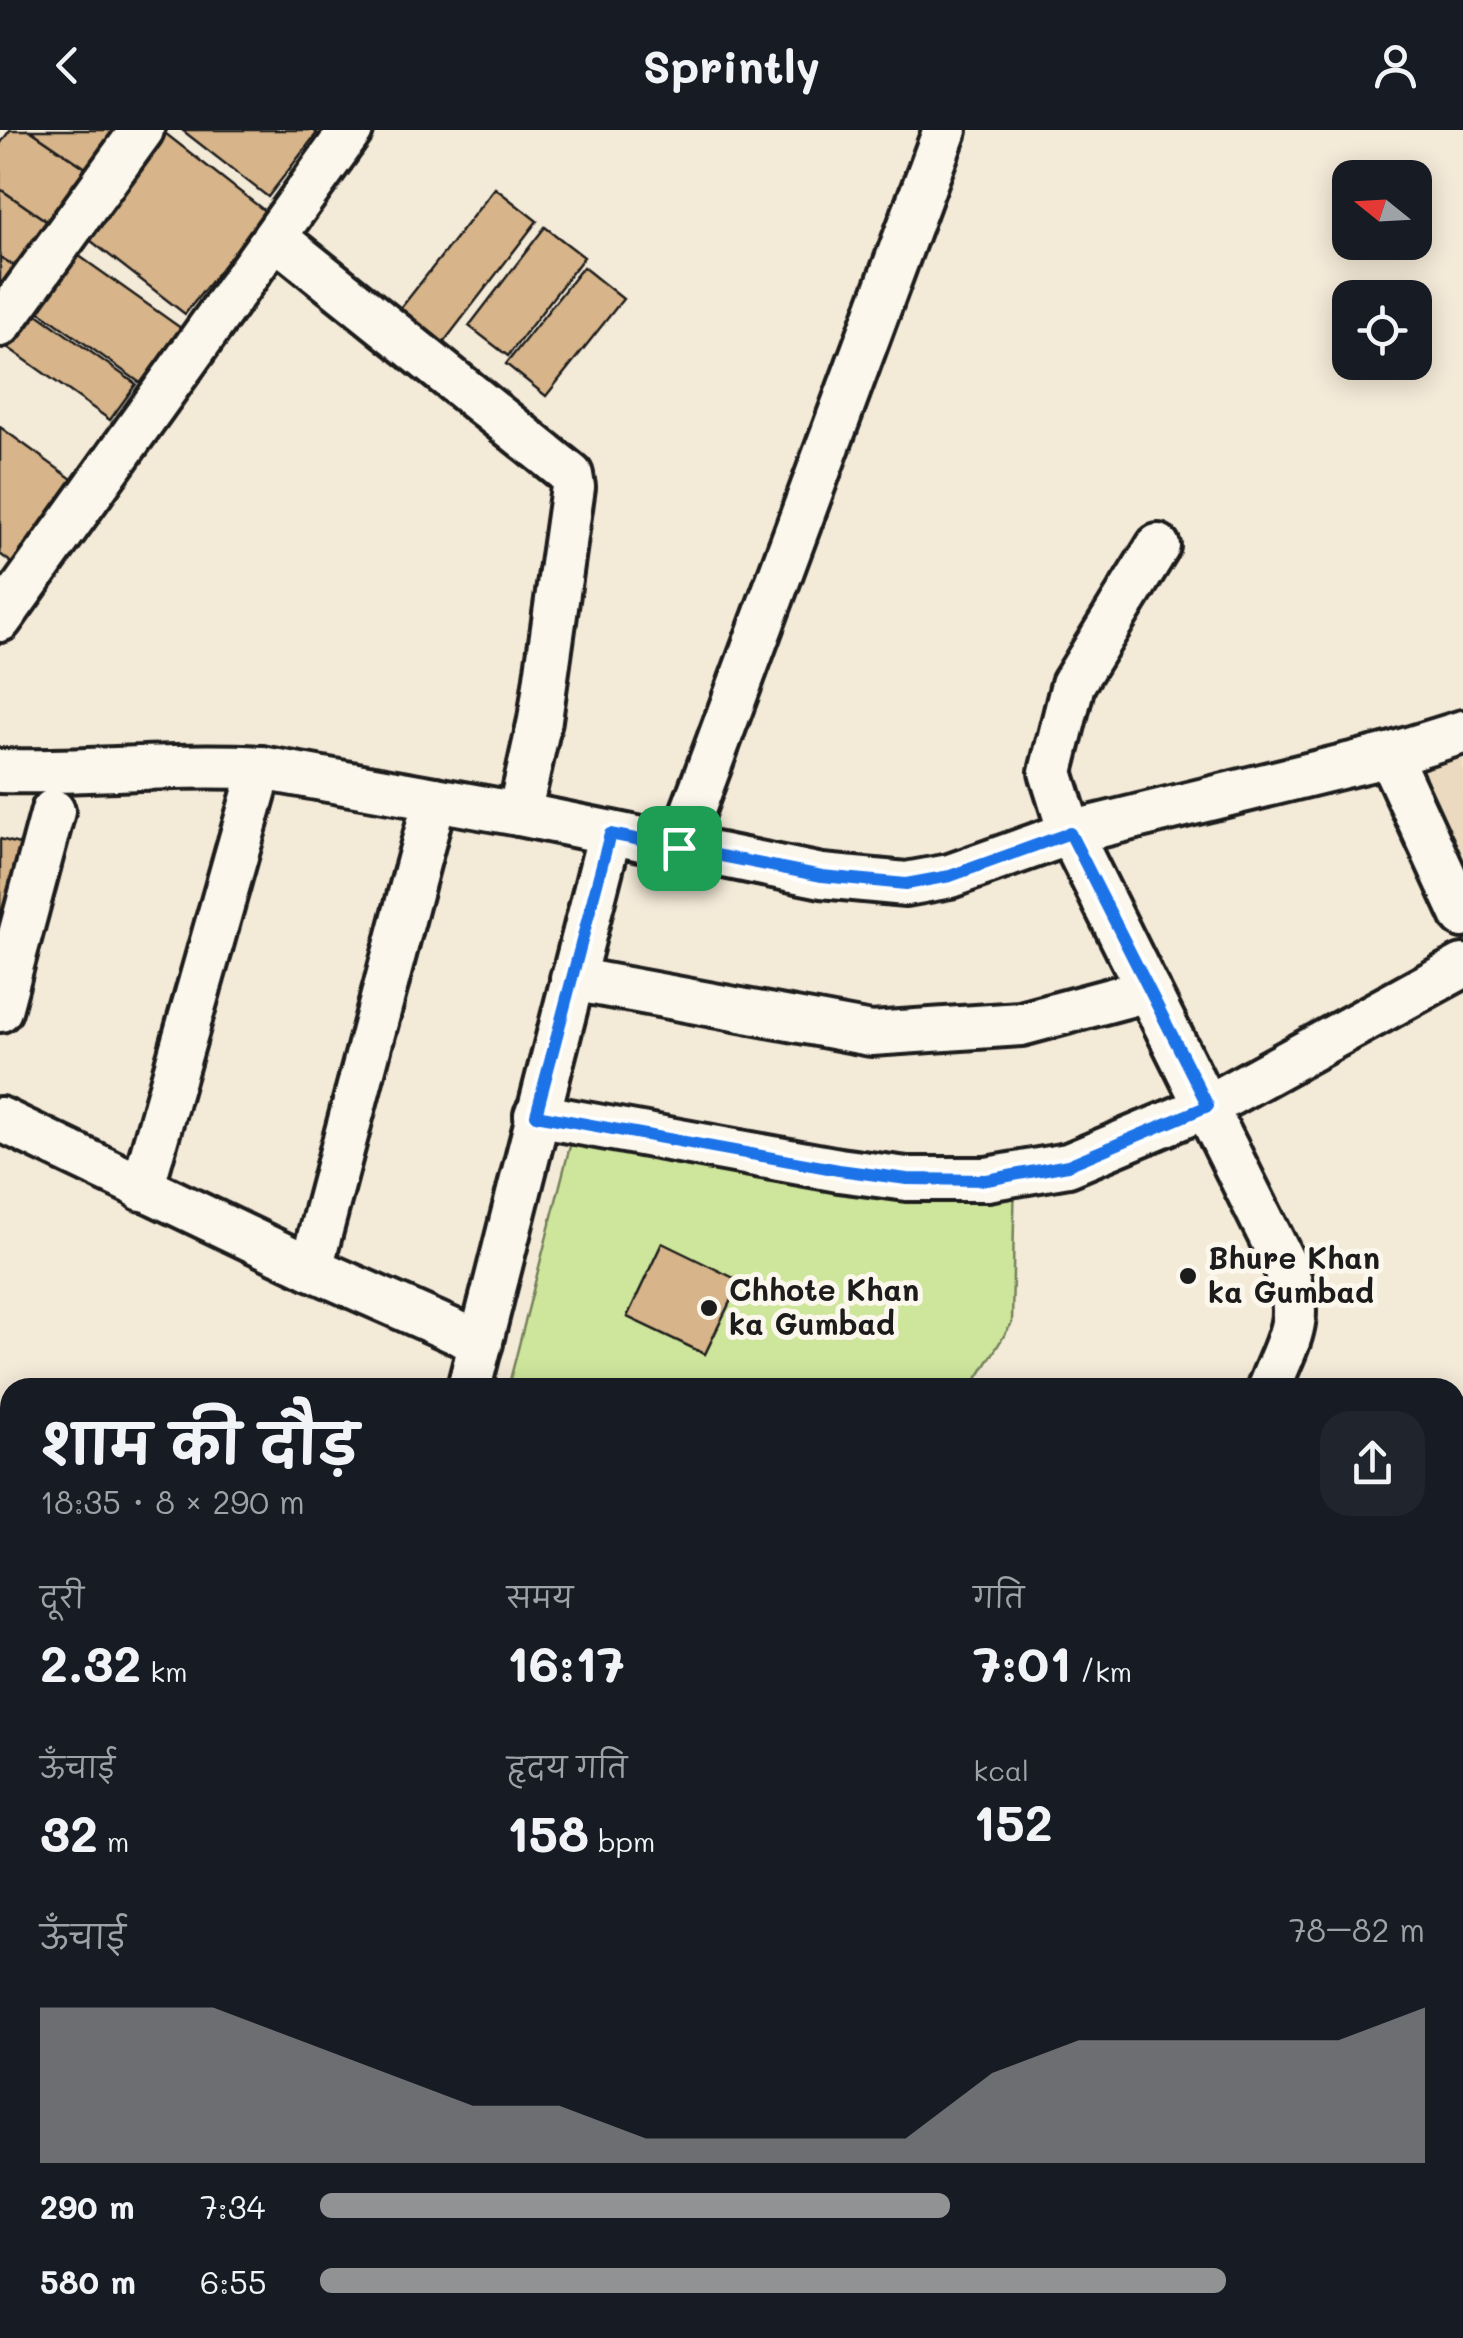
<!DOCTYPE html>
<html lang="hi">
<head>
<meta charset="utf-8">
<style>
	:root { --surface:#171b24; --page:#20242c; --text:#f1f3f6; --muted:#9ea1a6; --accent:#919294 }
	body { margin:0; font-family:Mali,"Playpen Sans Deva",sans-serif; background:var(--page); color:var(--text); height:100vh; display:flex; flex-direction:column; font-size:38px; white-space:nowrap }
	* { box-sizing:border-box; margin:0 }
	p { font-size:32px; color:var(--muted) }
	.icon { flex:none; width:55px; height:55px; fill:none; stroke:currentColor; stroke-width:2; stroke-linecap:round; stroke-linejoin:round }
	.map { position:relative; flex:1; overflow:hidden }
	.drawer { position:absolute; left:0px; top:1248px; width:1465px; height:962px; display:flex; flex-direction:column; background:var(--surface); border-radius:30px 30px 0 0; box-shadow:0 5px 25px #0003 }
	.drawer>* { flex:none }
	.needle { width:65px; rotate:288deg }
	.tools { position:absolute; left:1332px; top:30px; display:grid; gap:20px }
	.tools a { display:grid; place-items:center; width:100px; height:100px; border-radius:20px; background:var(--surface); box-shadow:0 5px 25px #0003; font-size:50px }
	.pin { position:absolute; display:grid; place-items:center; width:85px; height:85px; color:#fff; margin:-42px; border-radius:20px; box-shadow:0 5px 15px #0006 }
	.round { display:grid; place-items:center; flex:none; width:105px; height:105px; border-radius:30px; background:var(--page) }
	.headline { display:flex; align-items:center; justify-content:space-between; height:170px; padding:0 40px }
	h1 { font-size:55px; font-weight:700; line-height:75px }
	.metrics { display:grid; grid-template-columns:repeat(3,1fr); gap:15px; height:170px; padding:10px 40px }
	.metrics div { display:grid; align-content:center }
	.metrics b { font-size:50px; font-weight:700 }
	.metrics small { font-size:28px; font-weight:400 }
	.metrics p { font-size:28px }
	.chart { height:280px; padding:20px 40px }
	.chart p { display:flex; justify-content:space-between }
	.chart svg { width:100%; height:180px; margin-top:10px; fill:var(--accent); opacity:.7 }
	ul { padding:0 40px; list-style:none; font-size:32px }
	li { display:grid; grid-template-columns:160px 120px 1fr; align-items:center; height:75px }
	li i { height:25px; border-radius:12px; background:var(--accent) }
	header { display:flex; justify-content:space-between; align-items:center; height:130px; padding:0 40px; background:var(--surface); font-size:45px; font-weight:700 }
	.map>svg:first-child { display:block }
</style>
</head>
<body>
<header><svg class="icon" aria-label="back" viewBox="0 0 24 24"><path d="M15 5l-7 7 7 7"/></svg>Sprintly<svg class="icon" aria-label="person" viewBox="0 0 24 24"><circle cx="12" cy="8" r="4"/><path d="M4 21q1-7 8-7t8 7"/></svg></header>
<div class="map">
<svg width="1463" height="2208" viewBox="0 0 1463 2208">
	<rect width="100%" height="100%" fill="#f4ead8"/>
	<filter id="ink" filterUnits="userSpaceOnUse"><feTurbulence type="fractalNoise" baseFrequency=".01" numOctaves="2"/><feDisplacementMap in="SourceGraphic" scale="20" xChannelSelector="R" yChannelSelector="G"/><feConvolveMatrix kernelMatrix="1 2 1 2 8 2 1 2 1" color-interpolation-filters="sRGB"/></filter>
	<g filter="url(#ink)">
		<polygon fill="#ebdac0" points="1463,627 1463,723 1413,639"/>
		<polygon fill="#cee69c" stroke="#75815c" stroke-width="2.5" points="571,1012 1015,1038 1012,1193 972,1257 508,1258"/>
		<g fill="#d7b489" stroke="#1c1c1c" stroke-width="2.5">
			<polygon points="10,0 30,0 102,49 58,99 0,59 0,14"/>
			<polygon points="30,0 139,0 102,49"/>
			<polygon points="161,0 266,82 185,184 77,100"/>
			<polygon points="182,0 313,0 317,3 268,67"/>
			<polygon points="495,58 537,91 440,217 397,183"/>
			<polygon points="0,59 58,99 24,142 0,127"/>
			<polygon points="545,97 584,127 508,226 469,196"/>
			<polygon points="68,118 185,201 146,257 29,174"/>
			<polygon points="0,127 24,142 0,172"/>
			<polygon points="583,137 623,169 546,266 506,234"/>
			<polygon points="23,174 136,254 110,290 0,212"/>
			<polygon points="0,297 72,349 12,433 0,424"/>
			<polygon points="0,709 35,718 0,804"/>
			<polygon points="662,1113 740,1151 705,1224 627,1187"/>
			<polygon points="10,1365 10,1434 0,1430 0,1390"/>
			<polygon points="5,1609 10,1610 10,1706 0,1705"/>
		</g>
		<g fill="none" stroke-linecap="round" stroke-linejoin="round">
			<defs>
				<g id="minor">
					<polyline points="276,108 571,345 573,357 540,590 519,684"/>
					<polyline points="0,195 142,0"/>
					<path d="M1158,416L1073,554L1051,642L1070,703L1286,1138C1304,1193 1289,1206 1269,1258"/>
					<polyline points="0,490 351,0"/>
					<polyline points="1389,625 1463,786"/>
					<path d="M0,641C87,643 175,633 261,638L519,684L822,746L906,754L950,746L1070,703L1389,625L1463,602"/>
					<polyline points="679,718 945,0"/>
					<polyline points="572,849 871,904 1021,894 1148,860"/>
					<polyline points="0,880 53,681"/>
					<polyline points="536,985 839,1040 907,1049 987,1049 1068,1035 1208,976 1463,836"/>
					<polyline points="0,989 311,1138 481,1213"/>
					<polyline points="142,1059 261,638"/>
					<polyline points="311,1138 435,669"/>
					<polyline points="469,1258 610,703"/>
					<polyline points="0,1317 10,1322"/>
					<polyline points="1455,1371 1463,1351"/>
					<polyline points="0,1592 10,1592"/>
					<polyline points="0,1751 10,1752"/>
					<polyline points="1455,1777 1463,1757"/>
					<polyline points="1455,1855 1463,1857"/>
					<polyline points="0,1901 10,1902"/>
					<polyline points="0,2086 10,2093"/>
					<polyline points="117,2200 125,2208"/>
					<polyline points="353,2200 359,2208"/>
					<polyline points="605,2200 615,2208"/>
					<polyline points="877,2200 887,2208"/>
					<polyline points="1158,2200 1169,2208"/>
					<polyline points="1444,2200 1454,2208"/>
				</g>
			</defs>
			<use href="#minor" stroke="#1c1c1c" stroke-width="50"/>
			<use href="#minor" stroke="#fbf7ec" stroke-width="42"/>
		</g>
	</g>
	<g fill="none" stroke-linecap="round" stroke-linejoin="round" filter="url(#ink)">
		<defs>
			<polygon id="route" points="1070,703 1208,976 1068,1035 987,1050 907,1049 839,1040 536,985 610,704 822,746 906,754 950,746"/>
		</defs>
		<use href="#route" stroke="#fff" stroke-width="20"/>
		<use href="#route" stroke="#1a73e8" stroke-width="12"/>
	</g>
	<g fill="#1c1c1c" stroke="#fbf7ec" stroke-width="4">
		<circle cx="1188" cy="1146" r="10"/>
		<circle cx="709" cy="1178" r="10"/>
	</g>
	<g text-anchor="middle" stroke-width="10" stroke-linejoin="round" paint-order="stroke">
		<g font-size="30" font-weight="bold" fill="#1c1c1c" stroke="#fbf7ec" text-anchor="start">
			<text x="1208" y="1139">Bhure Khan<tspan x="1208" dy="34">ka Gumbad</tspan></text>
			<text x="729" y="1171">Chhote Khan<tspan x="729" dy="34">ka Gumbad</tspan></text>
		</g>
	</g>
</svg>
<div class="tools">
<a><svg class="needle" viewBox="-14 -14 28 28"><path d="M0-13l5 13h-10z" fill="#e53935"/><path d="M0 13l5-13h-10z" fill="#9ea1a6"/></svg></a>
<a><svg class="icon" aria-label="locate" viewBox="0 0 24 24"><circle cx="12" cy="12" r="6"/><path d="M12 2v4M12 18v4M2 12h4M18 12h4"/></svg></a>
</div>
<div class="pin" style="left:679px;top:718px;background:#1e9e55"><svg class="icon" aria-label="arrive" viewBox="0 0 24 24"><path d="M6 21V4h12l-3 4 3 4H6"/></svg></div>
<section class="drawer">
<div class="headline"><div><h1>शाम की दौड़</h1><p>18:35 · 8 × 290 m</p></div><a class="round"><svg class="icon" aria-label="share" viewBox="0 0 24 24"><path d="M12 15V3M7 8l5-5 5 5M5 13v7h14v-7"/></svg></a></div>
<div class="metrics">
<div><p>दूरी</p><b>2.32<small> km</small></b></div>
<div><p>समय</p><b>16:17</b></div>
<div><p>गति</p><b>7:01<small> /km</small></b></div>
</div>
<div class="metrics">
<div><p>ऊँचाई</p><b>32<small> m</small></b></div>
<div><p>हृदय गति</p><b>158<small> bpm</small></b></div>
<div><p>kcal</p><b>152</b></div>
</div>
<div class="chart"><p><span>ऊँचाई</span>78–82 m</p>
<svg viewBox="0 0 160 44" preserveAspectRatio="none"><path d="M0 44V6L10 6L20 6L30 14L40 22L50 30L60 30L70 38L80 38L90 38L100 38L110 22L120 14L130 14L140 14L150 14L160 6V44z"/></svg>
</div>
<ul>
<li><b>290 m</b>7:34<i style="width:57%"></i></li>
<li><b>580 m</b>6:55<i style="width:82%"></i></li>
</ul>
</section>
</div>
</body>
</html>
